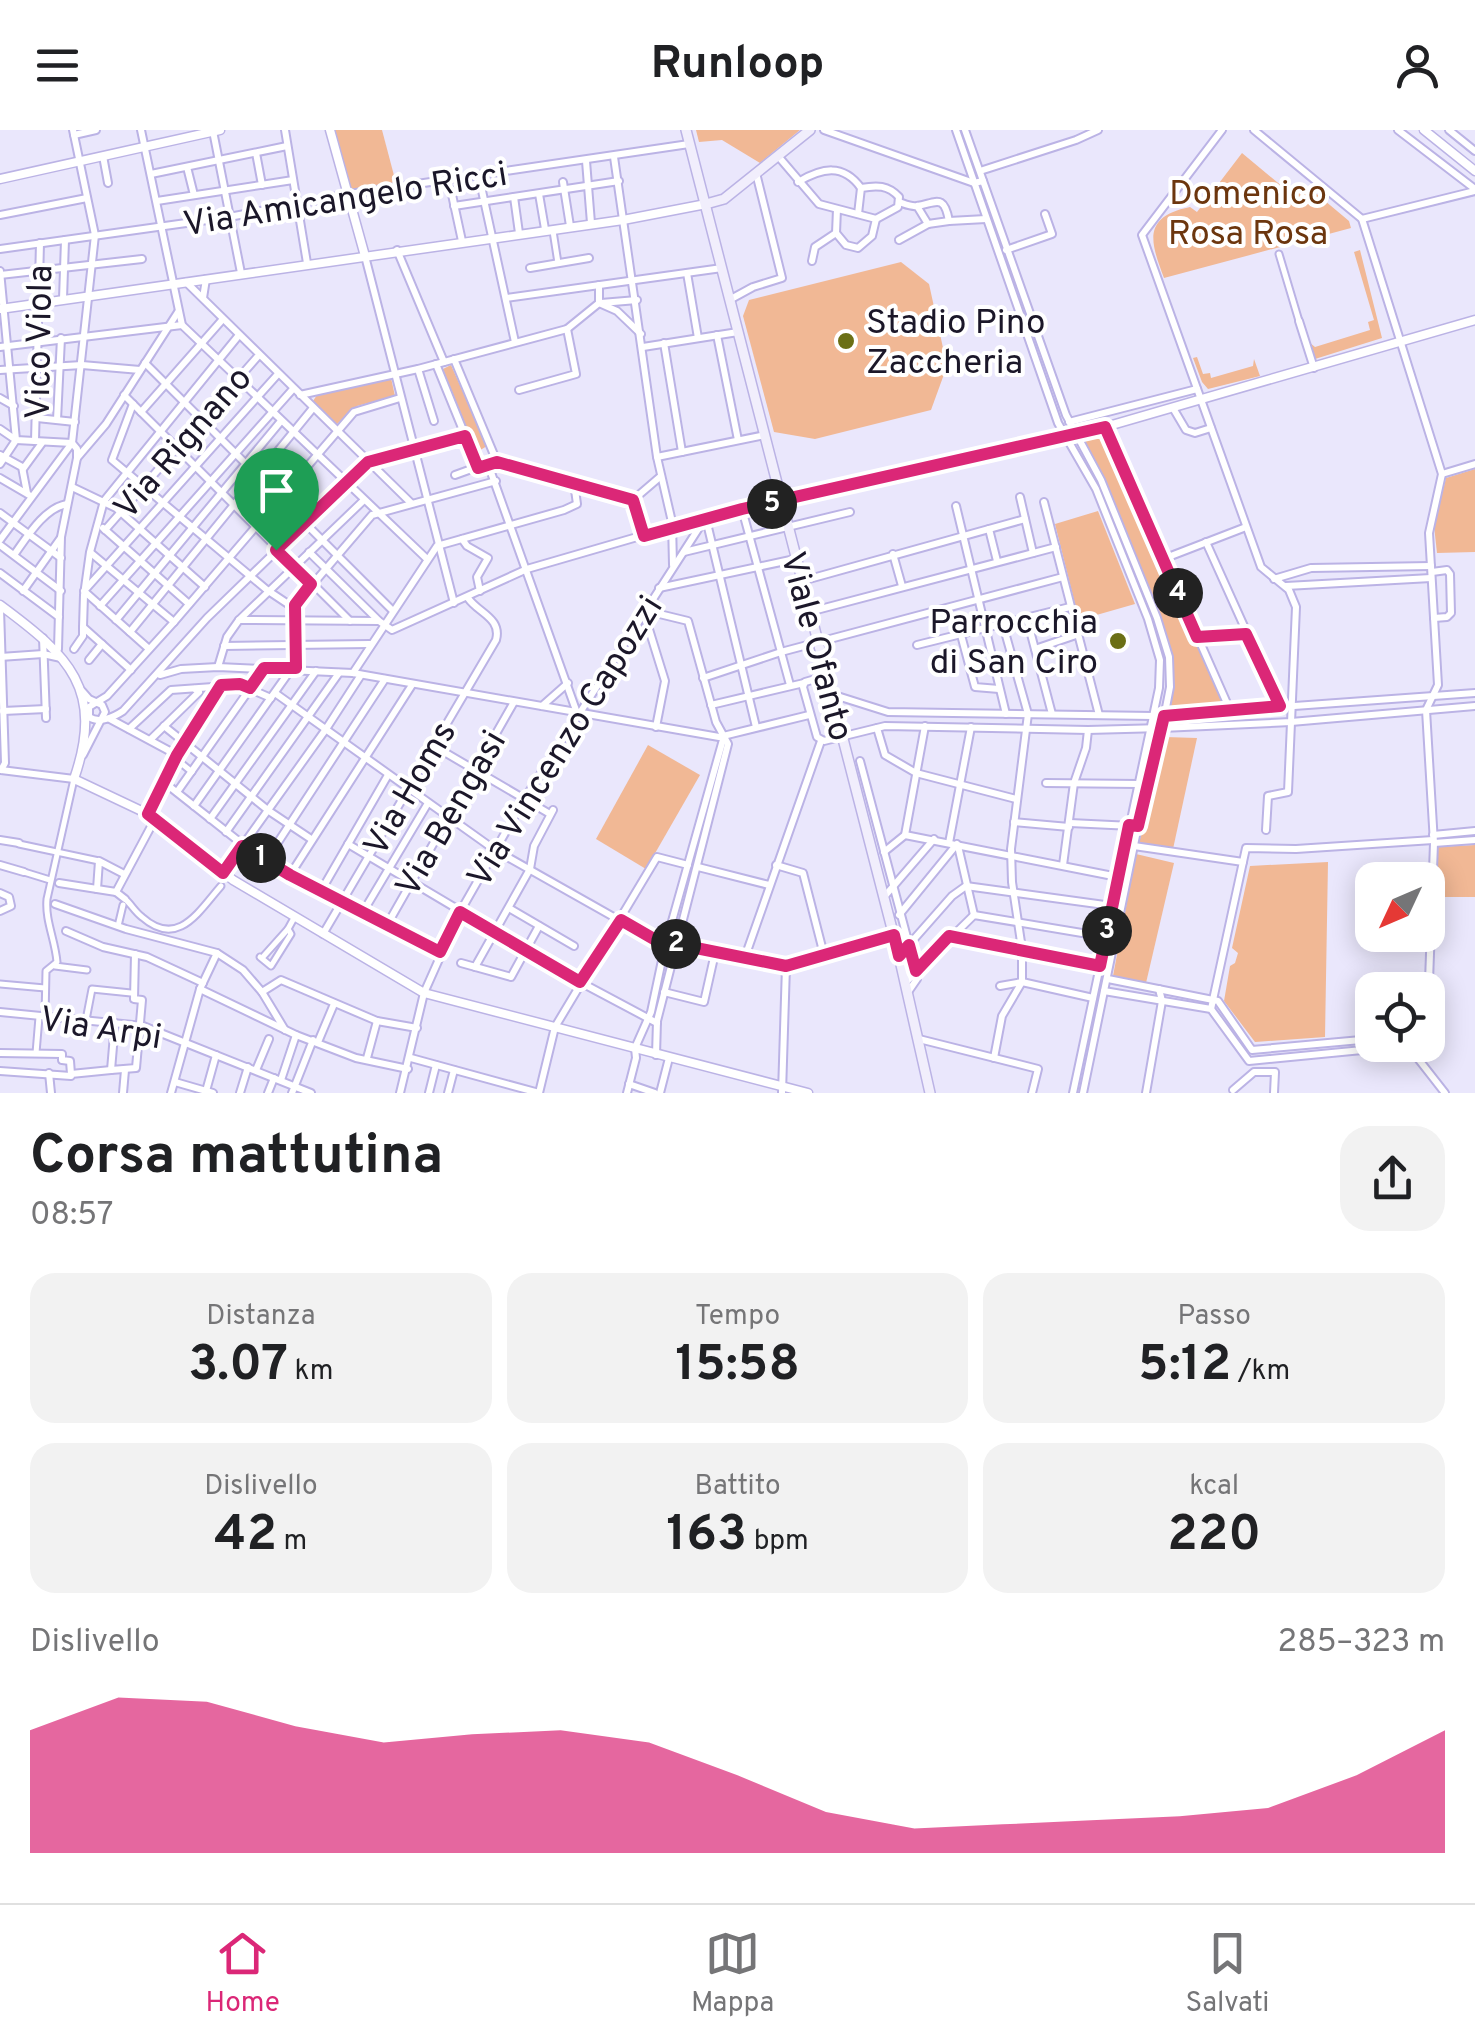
<!DOCTYPE html>
<html lang="it">
<head>
<meta charset="utf-8">
<style>
	:root { --surface:#fff; --page:#f2f2f2; --text:#202124; --muted:#757577; --line:#e0e0e0; --accent:#db2777 }
	body { margin:0; font-family:Overpass,sans-serif; background:var(--page); color:var(--text); height:100vh; display:flex; flex-direction:column; font-size:38px; white-space:nowrap }
	* { box-sizing:border-box; margin:0 }
	p { font-size:32px; color:var(--muted) }
	.icon { flex:none; width:55px; height:55px; fill:none; stroke:currentColor; stroke-width:2; stroke-linecap:round; stroke-linejoin:round }
	.map { position:relative; height:963px; overflow:hidden }
	.details { display:flex; flex-direction:column; background:var(--surface); flex:1 }
	.details>* { flex:none }
	.needle { width:65px; rotate:226deg }
	.fabs { position:absolute; left:1355px; top:732px; display:grid; gap:20px }
	.fabs a { display:grid; place-items:center; width:90px; height:90px; border-radius:20px; background:var(--surface); box-shadow:0 5px 25px #0003; font-size:50px }
	.pin { position:absolute; display:grid; place-items:center; width:85px; height:85px; color:#fff; margin:-102px -42px; border-radius:50% 50% 50% 0; rotate:-45deg; box-shadow:0 0 10px #0007 }
	.pin .icon { rotate:45deg }
	.km { position:absolute; width:50px; height:50px; margin:-25px; border-radius:50%; background:#222; color:#fff; font-size:28px; line-height:50px; text-align:center }
	.round { display:grid; place-items:center; flex:none; width:105px; height:105px; border-radius:30px; background:var(--page) }
	.headline { display:flex; align-items:center; justify-content:space-between; height:170px; padding:0 30px }
	h1 { font-size:55px; font-weight:700; line-height:75px }
	.metrics { display:grid; grid-template-columns:repeat(3,1fr); gap:15px; height:170px; padding:10px 30px }
	.metrics div { display:grid; align-content:center; border-radius:25px; background:var(--page); text-align:center }
	.metrics b { font-size:50px; font-weight:700 }
	.metrics small { font-size:28px; font-weight:400 }
	.metrics p { font-size:28px }
	.chart { height:280px; padding:20px 30px }
	.chart p { display:flex; justify-content:space-between }
	.chart svg { width:100%; height:180px; margin-top:10px; fill:var(--accent); opacity:.7 }
	header { display:flex; justify-content:space-between; align-items:center; height:130px; padding:0 30px; background:var(--surface); font-size:45px; font-weight:700 }
	.tab-bar { display:flex; justify-content:space-around; align-items:center; height:140px; border-top:2px solid var(--line); background:var(--surface); font-size:28px; color:var(--muted) }
	.tab-bar a { display:grid; justify-items:center; gap:5px }
	.tab-bar .current { color:var(--accent) }
	.map>svg:first-child { display:block }
</style>
</head>
<body>
<header><svg class="icon" aria-label="menu" viewBox="0 0 24 24"><path d="M4 6h16M4 12h16M4 18h16"/></svg>Runloop<svg class="icon" aria-label="person" viewBox="0 0 24 24"><circle cx="12" cy="8" r="4"/><path d="M4 21q1-7 8-7t8 7"/></svg></header>
<div class="map">
<svg width="1475" height="963" viewBox="0 0 1475 963">
	<rect width="100%" height="100%" fill="#eae7fc"/>
	<g fill="#f1b895">
		<polygon points="335,0 382,0 396,53 351,61"/>
		<polygon points="696,0 800,0 760,33 722,10 699,12"/>
		<path d="M1242,23L1295,67L1306,55L1349,91L1351,98L1164,148C1151,113 1141,87 1190,77L1197,82Z"/>
		<polygon points="1360,120 1382,208 1315,229 1310,213 1315,217 1370,200 1368,192 1374,190 1354,122"/>
		<polygon points="901,132 929,154 947,236 931,280 815,309 774,302 743,186 749,170"/>
		<polygon points="1197,227 1203,244 1210,243 1211,248 1253,236 1254,229 1260,246 1208,259 1202,252 1193,228"/>
		<polygon points="451,235 487,316 477,322 441,240"/>
		<polygon points="391,248 395,266 357,276 336,295 313,271 317,265"/>
		<polygon points="1103,300 1226,578 1169,582 1173,559 1172,526 1160,487 1105,350 1080,306"/>
		<polygon points="1475,339 1475,422 1437,423 1434,396 1446,348"/>
		<polygon points="1098,381 1135,474 1079,490 1055,394"/>
		<polygon points="1165,607 1197,608 1173,719 1139,713"/>
		<polygon points="648,615 700,645 646,739 596,709"/>
		<polygon points="1475,715 1475,767 1436,767 1436,717"/>
		<polygon points="1136,724 1174,733 1146,853 1113,846"/>
		<polygon points="1328,732 1325,907 1255,912 1224,871 1230,836 1235,833 1238,823 1232,818 1250,736"/>
	</g>
	<g fill="none" stroke-linecap="round" stroke-linejoin="round">
		<defs>
			<g id="pedestrian">
				<polyline points="553,101 558,133"/>
				<polyline points="1279,124 1299,191"/>
				<polyline points="176,629 192,642"/>
				<polyline points="19,714 99,731"/>
				<polyline points="24,742 50,750"/>
				<path d="M125,769C131,774 135,782 142,787C178,819 199,781 221,756"/>
				<polyline points="118,796 123,775"/>
				<polyline points="260,827 271,836 291,804 288,799"/>
				<polyline points="262,828 288,799 294,788"/>
				<polyline points="55,836 87,840"/>
				<polyline points="0,854 45,858"/>
				<path d="M45,887L46,841L57,832C55,809 45,791 47,769L74,649"/>
				<polyline points="86,890 92,859 131,863"/>
				<polyline points="36,923 39,887"/>
			</g>
			<g id="minor">
				<polyline points="73,0 95,105 72,313 77,319 77,328"/>
				<polyline points="141,0 182,195 427,429"/>
				<polyline points="285,0 307,133"/>
				<polyline points="824,0 974,53 983,51"/>
				<polyline points="956,0 1058,293 1096,359 1148,489 1160,530 1159,558 1073,963"/>
				<polyline points="965,0 1066,285 1101,350 1157,488 1169,527 1170,557 1162,598 1138,696 1083,963"/>
				<polyline points="1222,0 1142,105 1261,437 1289,460 1296,477 1288,662 1268,666 1266,700"/>
				<polyline points="1254,0 1362,89 1442,344 1429,403 1438,555 1426,580 1434,713 1428,879"/>
				<polyline points="1398,0 1475,59"/>
				<polyline points="1449,0 1475,21"/>
				<polyline points="213,1 241,143"/>
				<polyline points="74,5 96,0"/>
				<polyline points="256,23 262,55"/>
				<polyline points="103,26 108,53"/>
				<polyline points="778,26 819,74 876,89 872,106 858,118 846,115 836,103 837,79"/>
				<polyline points="614,27 657,327 672,392 673,435"/>
				<polyline points="586,31 591,93"/>
				<polyline points="187,37 194,65"/>
				<polyline points="980,41 1076,10 1098,0"/>
				<polyline points="151,44 287,16"/>
				<polyline points="479,47 515,212"/>
				<polyline points="563,52 570,96"/>
				<path d="M798,52C822,38 843,33 861,58"/>
				<polyline points="451,60 462,111"/>
				<polyline points="539,64 545,99"/>
				<polyline points="514,67 519,103"/>
				<polyline points="157,71 293,50"/>
				<path d="M899,72C905,74 911,77 917,76C936,73 944,63 949,91L928,94L917,76"/>
				<polyline points="454,76 619,51"/>
				<path d="M858,84L861,58C877,55 888,55 899,67L898,77L876,89"/>
				<polyline points="0,85 87,68"/>
				<polyline points="1362,89 1475,61"/>
				<polyline points="949,91 986,89"/>
				<polyline points="899,110 928,94"/>
				<polyline points="0,119 229,87 349,64 689,14"/>
				<polyline points="397,120 444,232"/>
				<polyline points="1006,120 1052,104 1045,84"/>
				<polyline points="365,126 454,473"/>
				<polyline points="812,131 815,117 836,103"/>
				<polyline points="530,138 589,128"/>
				<polyline points="0,141 16,310 0,334"/>
				<polyline points="687,143 698,208"/>
				<polyline points="0,145 142,129"/>
				<polyline points="186,152 411,373"/>
				<polyline points="203,168 206,149"/>
				<polyline points="506,168 722,138"/>
				<polyline points="63,169 65,110"/>
				<polyline points="731,169 753,157 782,148 756,43"/>
				<polyline points="599,173 617,181 641,204"/>
				<polyline points="601,173 637,170"/>
				<polyline points="1299,191 1314,238"/>
				<polyline points="717,205 738,310"/>
				<polyline points="664,213 682,322"/>
				<polyline points="0,217 182,195"/>
				<polyline points="643,217 738,202"/>
				<polyline points="145,233 392,480"/>
				<polyline points="436,234 478,337 497,332 454,229"/>
				<polyline points="418,239 434,291"/>
				<polyline points="0,240 82,235 140,240"/>
				<polyline points="519,260 576,244 567,199"/>
				<polyline points="124,265 350,491"/>
				<polyline points="300,265 418,239 567,199 599,173 599,155"/>
				<polyline points="0,268 14,276"/>
				<path d="M400,268L354,282L174,492L107,566L89,577V587C99,594 114,587 123,581L207,488L368,332L465,306"/>
				<polyline points="133,274 112,330 267,460 294,478"/>
				<polyline points="1173,278 1186,300 1195,303 1211,298"/>
				<polyline points="141,282 223,189"/>
				<polyline points="37,288 75,292"/>
				<polyline points="57,290 61,208"/>
				<polyline points="1069,292 1197,259"/>
				<polyline points="1105,297 1230,580"/>
				<polyline points="0,299 16,310 72,313"/>
				<polyline points="35,311 40,113"/>
				<polyline points="0,325 22,337 27,363"/>
				<polyline points="657,327 765,305"/>
				<polyline points="497,332 633,370 644,406"/>
				<polyline points="488,334 577,583"/>
				<polyline points="23,339 42,313"/>
				<polyline points="1442,344 1475,334"/>
				<polyline points="455,345 477,337"/>
				<polyline points="0,348 29,365"/>
				<polyline points="72,357 116,378 205,457"/>
				<polyline points="1020,367 1033,423"/>
				<polyline points="633,370 661,346"/>
				<polyline points="1044,372 1099,585"/>
				<polyline points="956,376 1006,584"/>
				<polyline points="742,379 790,555"/>
				<polyline points="0,383 61,428"/>
				<polyline points="706,389 756,597"/>
				<polyline points="103,398 189,474"/>
				<polyline points="989,399 997,431"/>
				<polyline points="105,400 259,225"/>
				<polyline points="462,409 467,416 488,428 477,447 480,461"/>
				<polyline points="0,410 72,313"/>
				<polyline points="1206,412 1280,576"/>
				<polyline points="0,415 61,461"/>
				<polyline points="309,422 378,490"/>
				<polyline points="684,422 850,382"/>
				<polyline points="91,423 174,492"/>
				<polyline points="893,424 902,456"/>
				<path d="M14,425C27,407 44,378 67,374"/>
				<polyline points="1163,429 1246,397"/>
				<polyline points="1432,442 1447,440 1450,444 1451,483 1447,487 1434,488"/>
				<polyline points="0,443 59,487"/>
				<polyline points="1274,449 1311,438 1431,436"/>
				<polyline points="802,451 1025,389"/>
				<polyline points="1286,456 1431,448"/>
				<polyline points="659,458 795,429"/>
				<polyline points="23,461 60,409"/>
				<polyline points="100,476 293,259"/>
				<polyline points="0,479 5,633 1,640"/>
				<polyline points="643,480 688,491 716,592 728,614 657,891 656,925"/>
				<polyline points="643,480 665,551 656,597"/>
				<polyline points="809,482 1056,417"/>
				<polyline points="1027,489 1052,584"/>
				<polyline points="116,490 281,291"/>
				<polyline points="239,490 379,491 392,500 527,439 706,387 780,372"/>
				<polyline points="130,502 313,278"/>
				<polyline points="961,505 975,557 999,559"/>
				<polyline points="1197,507 1246,504"/>
				<polyline points="43,508 46,588"/>
				<polyline points="917,515 1070,477"/>
				<polyline points="224,516 370,514"/>
				<polyline points="58,519 61,407 77,328 106,294 178,182"/>
				<polyline points="74,519 83,506 83,498"/>
				<polyline points="149,519 84,461 278,244"/>
				<polyline points="1035,519 1076,505"/>
				<polyline points="0,527 43,524 61,528"/>
				<polyline points="89,530 102,514"/>
				<polyline points="218,537 227,507 239,490 364,370"/>
				<polyline points="296,538 295,475 372,385 496,351"/>
				<polyline points="131,540 83,497 84,465 90,422 104,371 239,205"/>
				<polyline points="353,543 437,416 564,380 577,374 574,353"/>
				<polyline points="160,545 181,539 218,537 353,543 719,607 809,585"/>
				<polyline points="826,546 805,552 803,557 817,607 824,611 885,596 1088,600 1162,598 1291,592 1475,576"/>
				<polyline points="703,548 781,522 1063,447"/>
				<polyline points="82,561 89,569 102,575 105,582 83,625"/>
				<polyline points="275,563 495,720 665,816 676,814 786,836 894,805"/>
				<polyline points="831,564 888,582 1153,586 1475,563"/>
				<polyline points="711,575 804,553"/>
				<polyline points="542,576 568,553"/>
				<polyline points="3,581 46,579"/>
				<polyline points="110,589 177,625"/>
				<polyline points="164,596 269,681 311,709"/>
				<polyline points="877,598 885,625 916,643 1016,669"/>
				<polyline points="129,599 171,560 241,555 271,568"/>
				<polyline points="150,610 199,562 195,559"/>
				<polyline points="434,616 550,684"/>
				<polyline points="860,631 916,841 917,849 908,862"/>
				<polyline points="1,640 74,649"/>
				<polyline points="165,653 265,732 439,822"/>
				<polyline points="1046,653 1138,654"/>
				<polyline points="177,662 264,539"/>
				<polyline points="194,676 292,538"/>
				<polyline points="148,684 177,625 221,555"/>
				<polyline points="210,689 316,541"/>
				<polyline points="1014,692 1069,697"/>
				<polyline points="1070,693 1132,696"/>
				<polyline points="226,702 339,543"/>
				<polyline points="905,705 1118,747"/>
				<polyline points="1433,705 1475,701"/>
				<polyline points="0,710 19,713"/>
				<polyline points="949,713 971,597"/>
				<polyline points="1434,713 1475,710"/>
				<polyline points="348,714 580,852 657,893"/>
				<polyline points="958,716 974,785"/>
				<polyline points="1134,716 1243,732"/>
				<polyline points="884,722 905,705 925,596"/>
				<polyline points="265,732 385,549"/>
				<polyline points="0,735 24,742"/>
				<polyline points="776,735 803,743 824,825"/>
				<polyline points="1063,735 1074,653 1086,618 1088,600"/>
				<polyline points="698,737 769,755"/>
				<polyline points="223,743 326,599 361,545"/>
				<polyline points="124,744 99,731 97,759 116,762 125,769"/>
				<polyline points="290,745 412,555"/>
				<polyline points="59,753 97,759"/>
				<polyline points="321,761 388,645"/>
				<polyline points="116,762 155,689"/>
				<polyline points="0,763 9,767 11,776 0,781"/>
				<polyline points="884,767 934,709"/>
				<polyline points="55,774 126,799 217,823 243,840 262,862 285,900"/>
				<polyline points="509,778 574,816"/>
				<polyline points="363,782 428,673"/>
				<polyline points="899,785 957,714"/>
				<polyline points="387,795 514,572"/>
				<polyline points="66,801 103,817 147,827 203,853"/>
				<path d="M323,804L496,510C502,488 478,483 468,468"/>
				<polyline points="950,807 1100,836"/>
				<polyline points="900,825 952,766 966,756 1112,776"/>
				<polyline points="745,827 821,611"/>
				<polyline points="461,833 511,847 539,796"/>
				<polyline points="475,837 530,739 534,716 553,680"/>
				<polyline points="1108,849 1218,871 1252,920 1372,909"/>
				<polyline points="906,852 974,785 1106,807"/>
				<polyline points="1000,856 1022,852 1093,868"/>
				<polyline points="200,859 296,905 356,928 408,939"/>
				<polyline points="1104,861 1211,879 1249,931 1393,917 1416,926"/>
				<polyline points="262,862 281,850 377,891 417,898"/>
				<polyline points="664,862 704,872 715,823"/>
				<polyline points="1211,879 1246,718 1296,719 1433,710"/>
				<polyline points="0,882 143,896 311,963"/>
				<polyline points="115,893 111,940 136,938 142,870 134,869 135,824"/>
				<polyline points="919,909 1038,939 1032,963"/>
				<polyline points="318,912 334,874"/>
				<polyline points="1414,915 1416,926 1445,963"/>
				<polyline points="0,923 62,924 62,930 70,931 71,944"/>
				<polyline points="367,928 377,891"/>
				<polyline points="411,928 539,963"/>
				<polyline points="994,928 1002,886 1022,852 1022,819 1012,752 1011,719 1028,584 1003,495"/>
				<polyline points="256,940 269,909"/>
				<polyline points="0,941 71,946 71,944 111,940"/>
				<polyline points="49,943 51,963"/>
				<polyline points="281,950 296,905"/>
				<polyline points="175,952 213,963"/>
				<polyline points="629,954 655,963"/>
				<polyline points="1233,960 1254,942 1275,942 1274,963"/>
				<polyline points="206,961 216,925"/>
				<polyline points="123,963 125,940"/>
				<polyline points="171,963 200,859 217,823"/>
				<polyline points="240,963 248,937"/>
				<polyline points="268,963 274,948"/>
				<polyline points="292,963 313,910"/>
				<polyline points="400,963 424,863 460,782 525,668 706,387"/>
				<polyline points="429,963 436,935"/>
				<polyline points="448,963 454,940"/>
				<polyline points="539,963 555,897 657,727 688,735"/>
				<polyline points="627,963 636,928 635,918 651,882 665,816 724,606"/>
				<polyline points="660,963 669,928"/>
				<polyline points="782,963 786,836"/>
				<polyline points="1146,963 1162,871 1159,859"/>
			</g>
			<g id="tertiary">
				<polyline points="330,0 365,126"/>
				<polyline points="1424,0 1475,41"/>
				<polyline points="0,49 220,0"/>
				<polyline points="0,179 623,90 706,74"/>
				<polyline points="780,372 1105,297 1475,190"/>
				<path d="M0,475C69,526 105,559 74,649L148,684L233,750L424,863L808,963"/>
			</g>
			<g id="secondary">
				<polyline points="686,0 899,826 930,963"/>
				<polyline points="706,74 724,69 810,0"/>
			</g>
		</defs>
		<use href="#pedestrian" stroke="#bbb3e5" stroke-width="9"/>
		<use href="#minor" stroke="#bbb3e5" stroke-width="10"/>
		<use href="#tertiary" stroke="#bbb3e5" stroke-width="11"/>
		<use href="#secondary" stroke="#bbb3e5" stroke-width="12"/>
		<use href="#pedestrian" stroke="#fff" stroke-width="5"/>
		<use href="#minor" stroke="#fff" stroke-width="6"/>
		<use href="#tertiary" stroke="#fff" stroke-width="8"/>
		<use href="#secondary" stroke="#f1eefc" stroke-width="9"/>
	</g>
	<g fill="none" stroke-linecap="round" stroke-linejoin="round">
		<defs>
			<polygon id="route" points="1105,297 1197,507 1246,504 1280,576 1164,586 1138,696 1129,695 1100,836 949,806 916,841 909,815 899,826 894,805 786,836 676,814 666,816 621,790 580,852 460,782 440,822 290,745 242,716 223,743 148,684 177,625 221,555 240,554 250,558 264,538 296,538 295,475 311,454 276,420 368,332 465,306 478,338 497,332 633,370 644,406 742,379"/>
		</defs>
		<use href="#route" stroke="#fff" stroke-width="20"/>
		<use href="#route" stroke="#db2777" stroke-width="12"/>
	</g>
	<g fill="#6b6f15" stroke="#fff" stroke-width="4">
		<circle cx="846" cy="211" r="10"/>
		<circle cx="1118" cy="511" r="10"/>
	</g>
	<g text-anchor="middle" stroke-width="8" stroke-linejoin="round" paint-order="stroke">
		<g font-size="35" fill="#6c360e" stroke="#fff">
			<text x="1248" y="74">Domenico<tspan x="1248" dy="40">Rosa Rosa</tspan></text>
		</g>
		<g font-size="35" fill="#1b1729" stroke="#fff">
			<text transform="translate(345 68) rotate(-9)" y="12">Via Amicangelo Ricci</text>
			<text transform="translate(38 212) rotate(-89)" y="12">Vico Viola</text>
			<text transform="translate(182 312) rotate(-49)" y="12">Via Rignano</text>
			<text transform="translate(818 516) rotate(75)" y="12">Viale Ofanto</text>
			<text transform="translate(564 611) rotate(-58)" y="12">Via Vincenzo Capozzi</text>
			<text transform="translate(409 658) rotate(-60)" y="12">Via Homs</text>
			<text transform="translate(450 683) rotate(-60)" y="12">Via Bengasi</text>
			<text transform="translate(101 897) rotate(9)" y="12">Via Arpi</text>
		</g>
		<g font-size="35" fill="#1b1729" stroke="#fff" text-anchor="start">
			<text x="866" y="203">Stadio Pino<tspan x="866" dy="40">Zaccheria</tspan></text>
			<text x="1098" y="503" text-anchor="end">Parrocchia<tspan x="1098" dy="40">di San Ciro</tspan></text>
		</g>
	</g>
</svg>
<div class="fabs">
<a><svg class="needle" viewBox="-14 -14 28 28"><path d="M0-13l5 13h-10z" fill="#e53935"/><path d="M0 13l5-13h-10z" fill="#757577"/></svg></a>
<a><svg class="icon" aria-label="locate" viewBox="0 0 24 24"><circle cx="12" cy="12" r="6"/><path d="M12 2v4M12 18v4M2 12h4M18 12h4"/></svg></a>
</div>
<div class="pin" style="left:276px;top:420px;background:#1e9e55"><svg class="icon" aria-label="arrive" viewBox="0 0 24 24"><path d="M6 21V4h12l-3 4 3 4H6"/></svg></div>
<b class="km" style="left:261px;top:728px">1</b>
<b class="km" style="left:676px;top:814px">2</b>
<b class="km" style="left:1107px;top:801px">3</b>
<b class="km" style="left:1178px;top:463px">4</b>
<b class="km" style="left:772px;top:374px">5</b>
</div>
<section class="details">
<div class="headline"><div><h1>Corsa mattutina</h1><p>08:57</p></div><a class="round"><svg class="icon" aria-label="share" viewBox="0 0 24 24"><path d="M12 15V3M7 8l5-5 5 5M5 13v7h14v-7"/></svg></a></div>
<div class="metrics">
<div><p>Distanza</p><b>3.07<small> km</small></b></div>
<div><p>Tempo</p><b>15:58</b></div>
<div><p>Passo</p><b>5:12<small> /km</small></b></div>
</div>
<div class="metrics">
<div><p>Dislivello</p><b>42<small> m</small></b></div>
<div><p>Battito</p><b>163<small> bpm</small></b></div>
<div><p>kcal</p><b>220</b></div>
</div>
<div class="chart"><p><span>Dislivello</span>285–323 m</p>
<svg viewBox="0 0 160 44" preserveAspectRatio="none"><path d="M0 44V14L10 6L20 7L30 13L40 17L50 15L60 14L70 17L80 25L90 34L100 38L110 37L120 36L130 35L140 33L150 25L160 14V44z"/></svg>
</div>
</section>
<nav class="tab-bar">
<a class="current"><svg class="icon" aria-label="home" viewBox="0 0 24 24"><path d="M3 11l9-7 9 7M6 9v11h12V9"/></svg>Home</a>
<a><svg class="icon" aria-label="map" viewBox="0 0 24 24"><path d="M3 6l6-2 6 2 6-2v14l-6 2-6-2-6 2zM9 4v14M15 6v14"/></svg>Mappa</a>
<a><svg class="icon" aria-label="saved" viewBox="0 0 24 24"><path d="M7 4h10v16l-5-4-5 4z"/></svg>Salvati</a>
</nav>
</body>
</html>
